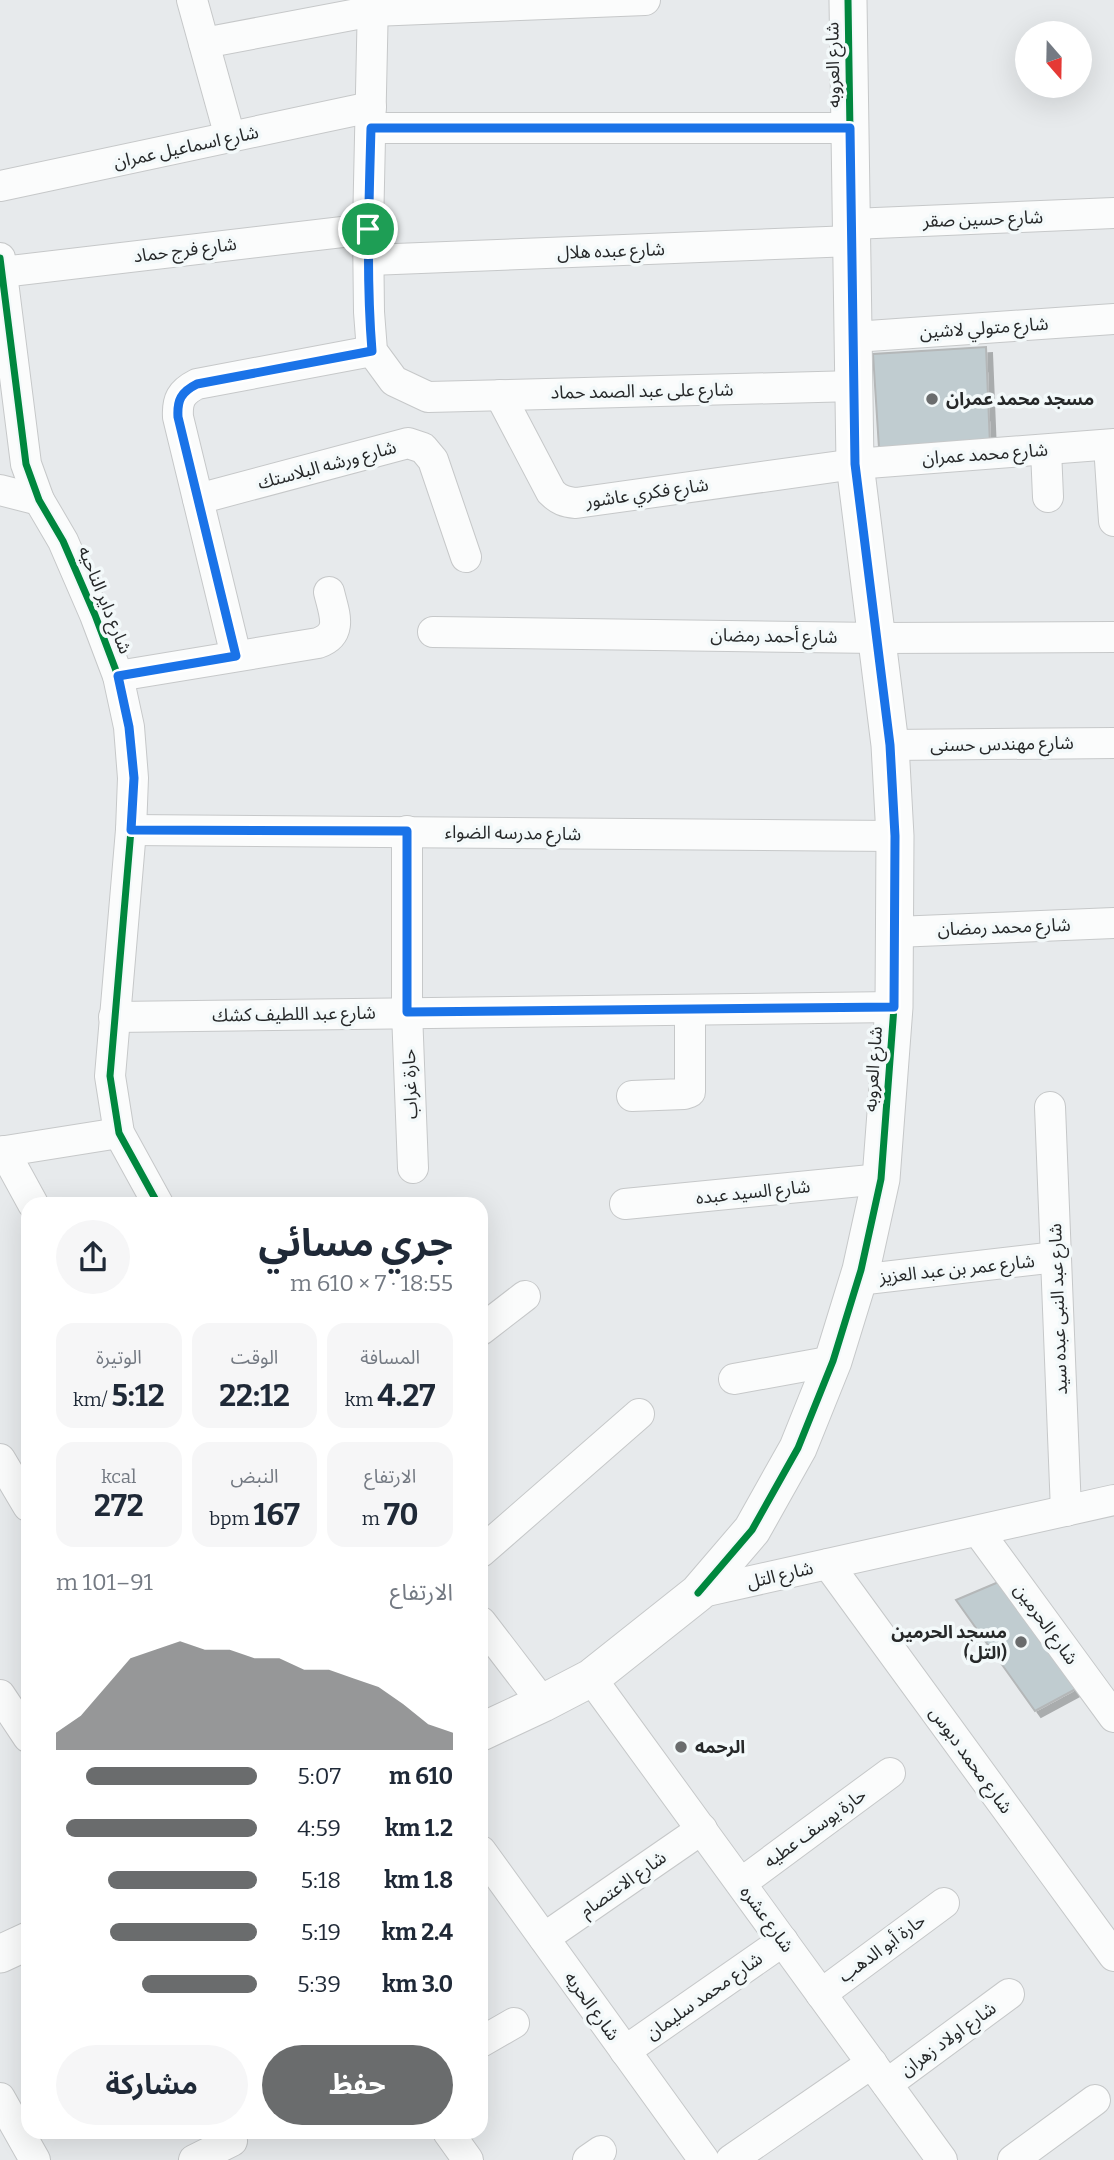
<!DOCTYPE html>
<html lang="ar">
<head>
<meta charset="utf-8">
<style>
	:root { --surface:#fff; --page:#f6f6f7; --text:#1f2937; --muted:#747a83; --accent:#6a6c6d }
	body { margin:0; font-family:Bitter,"Noto Sans Arabic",serif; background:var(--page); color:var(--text); direction:rtl; height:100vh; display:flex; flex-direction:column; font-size:26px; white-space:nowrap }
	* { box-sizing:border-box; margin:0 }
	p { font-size:23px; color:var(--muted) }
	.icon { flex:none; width:38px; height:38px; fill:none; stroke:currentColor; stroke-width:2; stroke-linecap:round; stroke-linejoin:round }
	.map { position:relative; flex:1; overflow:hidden; direction:ltr }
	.drawer { position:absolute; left:21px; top:1197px; width:467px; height:942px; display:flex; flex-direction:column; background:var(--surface); border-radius:21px; box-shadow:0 7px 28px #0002; direction:rtl }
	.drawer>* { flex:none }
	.needle { width:46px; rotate:160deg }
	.tools { position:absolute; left:1015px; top:21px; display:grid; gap:14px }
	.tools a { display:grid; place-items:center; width:77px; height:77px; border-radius:50%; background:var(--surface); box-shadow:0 7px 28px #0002; font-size:35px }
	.pin { position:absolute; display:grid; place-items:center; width:60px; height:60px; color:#fff; margin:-30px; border:4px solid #fff; border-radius:50%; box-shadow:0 2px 7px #0007 }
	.round { display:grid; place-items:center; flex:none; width:74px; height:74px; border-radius:37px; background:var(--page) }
	.summary { display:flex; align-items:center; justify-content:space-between; height:119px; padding:0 35px }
	h1 { font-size:38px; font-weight:700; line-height:52px }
	.figures { display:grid; grid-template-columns:repeat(3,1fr); gap:10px; height:119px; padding:7px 35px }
	.figures div { display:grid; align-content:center; border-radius:18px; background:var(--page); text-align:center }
	.figures b { font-size:30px; font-weight:700 }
	.figures small { font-size:19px; font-weight:400 }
	.figures p { font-size:19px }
	.chart { height:196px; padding:14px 35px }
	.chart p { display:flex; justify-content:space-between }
	.chart svg { width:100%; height:126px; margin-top:7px; fill:var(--accent); opacity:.7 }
	.cta { display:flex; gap:14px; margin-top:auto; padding:14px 35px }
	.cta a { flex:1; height:80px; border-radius:42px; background:var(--accent); color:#fff; font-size:28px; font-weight:700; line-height:80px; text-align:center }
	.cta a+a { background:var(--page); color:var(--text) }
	ul { padding:0 35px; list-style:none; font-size:23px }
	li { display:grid; grid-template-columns:112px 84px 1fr; align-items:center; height:52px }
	li i { height:18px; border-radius:9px; background:var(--accent) }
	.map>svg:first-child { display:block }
</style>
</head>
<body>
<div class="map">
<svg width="1114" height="2160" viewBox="0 0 1114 2160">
	<defs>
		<filter id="shadow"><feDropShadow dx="6" dy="6" stdDeviation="0" flood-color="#0004"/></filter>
	</defs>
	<rect width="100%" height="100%" fill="#e7eaec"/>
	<g fill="#c0ccd0" stroke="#b4b7b8" stroke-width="2" filter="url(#shadow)">
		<polygon points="986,347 990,445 879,448 873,354"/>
		<polygon points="1008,1578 1087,1683 1035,1711 956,1600"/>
	</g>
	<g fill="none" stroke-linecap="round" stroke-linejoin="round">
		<defs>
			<g id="minor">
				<polyline points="192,0 230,137"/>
				<polyline points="373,0 368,229 369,312 372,351 394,381 428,397 855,386"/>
				<polyline points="204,43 373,11 645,0"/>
				<polyline points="371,128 850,128"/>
				<polyline points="0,186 371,107"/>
				<polyline points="852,224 1114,213"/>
				<polyline points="0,258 26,464 39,500 63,541 95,615 118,676 129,727 133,778 131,830 110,1076 119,1133 158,1204"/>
				<polyline points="370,260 852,241"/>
				<polyline points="2,272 368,229"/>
				<polyline points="854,337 1114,319"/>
				<path d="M500,395L551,492C559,500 565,502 576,503L855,464L1114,444"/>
				<polyline points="1109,445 1114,521"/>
				<polyline points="1046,450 1048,497"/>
				<polyline points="0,490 39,500"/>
				<polyline points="198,499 408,443 423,448 433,460 466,557"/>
				<polyline points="433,632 878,638 1114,637"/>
				<path d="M236,656L178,417C177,400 181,392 197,384L372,351"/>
				<path d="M118,676L318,643C344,634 334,613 329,592"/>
				<polyline points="890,745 1114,743"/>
				<polyline points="131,830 895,836"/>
				<polyline points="407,831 407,1012 413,1168"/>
				<polyline points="895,932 1114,923"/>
				<polyline points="114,1017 894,1007"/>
				<polyline points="632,1096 684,1094 690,1092 690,1010"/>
				<polyline points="1050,1107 1066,1511"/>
				<polyline points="4,1151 33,1204"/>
				<polyline points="0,1152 119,1133"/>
				<polyline points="625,1204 881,1179"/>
				<polyline points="858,1280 1056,1257"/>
				<polyline points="481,1330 525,1296"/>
				<polyline points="734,1379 833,1361"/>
				<polyline points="0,1459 28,1506"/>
				<polyline points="978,1531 1114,1717"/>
				<polyline points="481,1552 639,1414"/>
				<polyline points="828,1564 1114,1956"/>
				<polyline points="698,1593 1114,1500"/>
				<polyline points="481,1622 543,1703"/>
				<polyline points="591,1678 942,2160"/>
				<polyline points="0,1695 28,1737"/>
				<polyline points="481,1851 704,2160"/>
				<polyline points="741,1883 890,1773"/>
				<polyline points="544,1938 702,1829"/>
				<polyline points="821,1994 944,1903"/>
				<polyline points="481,2042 514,2023"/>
				<polyline points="625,2051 783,1941"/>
				<polyline points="887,2084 1009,1994"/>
				<polyline points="0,2098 35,2160"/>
				<polyline points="448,2132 468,2160"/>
				<polyline points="194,2160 232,2141"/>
				<polyline points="588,2160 601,2151"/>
				<polyline points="731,2160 872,2063"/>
				<polyline points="1013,2160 1095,2100"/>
			</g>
			<g id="tertiary">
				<polyline points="481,1732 543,1703 591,1678 698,1593 752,1530 798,1448 833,1361 861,1270 881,1179 894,1007 895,836 890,745 855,464 848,0"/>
				<polyline points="0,1954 28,1941"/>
			</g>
		</defs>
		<use href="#minor" stroke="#c6c8c9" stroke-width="32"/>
		<use href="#tertiary" stroke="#c6c8c9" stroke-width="39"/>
		<use href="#minor" stroke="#fbfcfc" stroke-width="30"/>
		<use href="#tertiary" stroke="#fbfcfc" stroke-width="37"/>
		<defs>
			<g id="cycleway">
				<polyline points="0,258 26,464 39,500 63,541 95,615 118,676 129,727 133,778 131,830 110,1076 119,1133 158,1204"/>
				<polyline points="698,1593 752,1530 798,1448 833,1361 861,1270 881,1179 894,1007 895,836 890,745 855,464 848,0"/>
			</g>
		</defs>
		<use href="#cycleway" stroke="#f3f9fa" stroke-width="11"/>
		<use href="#cycleway" stroke="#00873e" stroke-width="7"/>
	</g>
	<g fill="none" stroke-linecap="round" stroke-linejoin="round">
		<defs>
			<path id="route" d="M371,128H850L855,464L890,745L895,836L894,1007L407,1012V831L131,830L134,778L129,727L118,676L236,656L178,417C177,400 181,392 197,384L372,351C366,277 369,202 371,128Z"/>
		</defs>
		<use href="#route" stroke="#fff" stroke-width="14"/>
		<use href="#route" stroke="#1a73e8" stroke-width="9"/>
	</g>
	<g fill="#6a6c6d" stroke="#f3f9fa" stroke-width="2.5">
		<circle cx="932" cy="399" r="7"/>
		<circle cx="1021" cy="1642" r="7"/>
		<circle cx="681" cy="1747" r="7"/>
	</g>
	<g text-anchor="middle" stroke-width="7" stroke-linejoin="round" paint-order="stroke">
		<g font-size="18" fill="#262829" stroke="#f3f9fa">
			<text transform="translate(833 65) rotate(-91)" y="6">شارع العروبه</text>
			<text transform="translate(186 147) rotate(-12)" y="6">شارع اسماعيل عمران</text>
			<text transform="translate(983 219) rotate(-2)" y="6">شارع حسين صقر</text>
			<text transform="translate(185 250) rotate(-7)" y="6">شارع فرج حماد</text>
			<text transform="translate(611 251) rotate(-2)" y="6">شارع عبده هلال</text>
			<text transform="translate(984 328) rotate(-4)" y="6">شارع متولي لاشين</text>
			<text transform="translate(642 391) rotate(-1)" y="6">شارع على عبد الصمد حماد</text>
			<text transform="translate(985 454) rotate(-4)" y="6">شارع محمد عمران</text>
			<text transform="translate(327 465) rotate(-15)" y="6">شارع ورشه البلاستك</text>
			<text transform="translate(647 493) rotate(-8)" y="6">شارع فكري عاشور</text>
			<text transform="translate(105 600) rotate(68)" y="6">شارع داير الناحيه</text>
			<text transform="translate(774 636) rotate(1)" y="6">شارع أحمد رمضان</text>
			<text transform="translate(1002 744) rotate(-1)" y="6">شارع مهندس حسنى</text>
			<text transform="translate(513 833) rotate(1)" y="6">شارع مدرسه الضواء</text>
			<text transform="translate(1004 927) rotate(-2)" y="6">شارع محمد رمضان</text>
			<text transform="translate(294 1014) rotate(-1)" y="6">شارع عبد اللطيف كشك</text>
			<text transform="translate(873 1069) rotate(-86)" y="6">شارع العروبه</text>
			<text transform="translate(410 1084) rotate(-92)" y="6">حارة غراب</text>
			<text transform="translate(753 1192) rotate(-6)" y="6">شارع السيد عبده</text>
			<text transform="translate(957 1269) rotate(-6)" y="6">شارع عمر بن عبد العزيز</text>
			<text transform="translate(1058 1309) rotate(-92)" y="6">شارع عبد النبى عبده سيد</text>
			<text transform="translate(780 1575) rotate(-13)" y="6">شارع التل</text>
			<text transform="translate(1046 1624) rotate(54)" y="6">شارع الحرمين</text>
			<text transform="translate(971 1760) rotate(54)" y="6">شارع محمد دبوس</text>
			<text transform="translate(815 1828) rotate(-36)" y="6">حارة يوسف عطيه</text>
			<text transform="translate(623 1884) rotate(-35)" y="6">شارع الاعتصام</text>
			<text transform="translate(767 1919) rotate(54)" y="6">شارع عشره</text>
			<text transform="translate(882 1948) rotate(-36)" y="6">حارة أبو الدهب</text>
			<text transform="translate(704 1996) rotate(-35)" y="6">شارع محمد سليمان</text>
			<text transform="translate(592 2006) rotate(54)" y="6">شارع الحريه</text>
			<text transform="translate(948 2039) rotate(-36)" y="6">شارع اولاد زهران</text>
		</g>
		<g font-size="18" font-weight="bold" fill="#262829" stroke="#f3f9fa" text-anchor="start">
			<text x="946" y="405">مسجد محمد عمران</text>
			<text x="1007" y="1638" text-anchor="end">مسجد الحرمين<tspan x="1007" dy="21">(التل)</tspan></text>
			<text x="695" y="1753">الرحمه</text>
		</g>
	</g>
</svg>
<div class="tools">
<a><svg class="needle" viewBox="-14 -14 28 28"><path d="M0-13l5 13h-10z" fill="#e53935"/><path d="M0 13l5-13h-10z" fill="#747a83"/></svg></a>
</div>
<div class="pin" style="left:368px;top:229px;background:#1e9e55"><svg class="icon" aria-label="arrive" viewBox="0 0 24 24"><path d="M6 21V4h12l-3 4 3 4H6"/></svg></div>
<section class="drawer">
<div class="summary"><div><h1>جري مسائي</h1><p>18:55 · 7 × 610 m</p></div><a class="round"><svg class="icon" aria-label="share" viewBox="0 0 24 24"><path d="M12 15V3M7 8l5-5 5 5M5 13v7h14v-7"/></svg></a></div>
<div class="figures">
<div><p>المسافة</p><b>4.27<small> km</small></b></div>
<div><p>الوقت</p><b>22:12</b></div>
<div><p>الوتيرة</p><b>5:12<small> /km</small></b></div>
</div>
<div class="figures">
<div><p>الارتفاع</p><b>70<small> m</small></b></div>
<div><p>النبض</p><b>167<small> bpm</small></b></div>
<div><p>kcal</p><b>272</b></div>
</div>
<div class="chart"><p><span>الارتفاع</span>91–101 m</p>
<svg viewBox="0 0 160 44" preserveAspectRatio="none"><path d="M0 44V38L10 32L20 22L30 12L40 9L50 6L60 9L70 9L80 12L90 12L100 16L110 16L120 19L130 22L140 28L150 35L160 38V44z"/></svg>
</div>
<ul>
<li><b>610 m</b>5:07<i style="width:85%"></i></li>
<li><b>1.2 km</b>4:59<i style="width:95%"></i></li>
<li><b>1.8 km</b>5:18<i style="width:74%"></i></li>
<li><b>2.4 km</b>5:19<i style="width:73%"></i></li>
<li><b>3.0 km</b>5:39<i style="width:57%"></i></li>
</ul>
<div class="cta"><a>حفظ</a><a>مشاركة</a></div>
</section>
</div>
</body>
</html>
